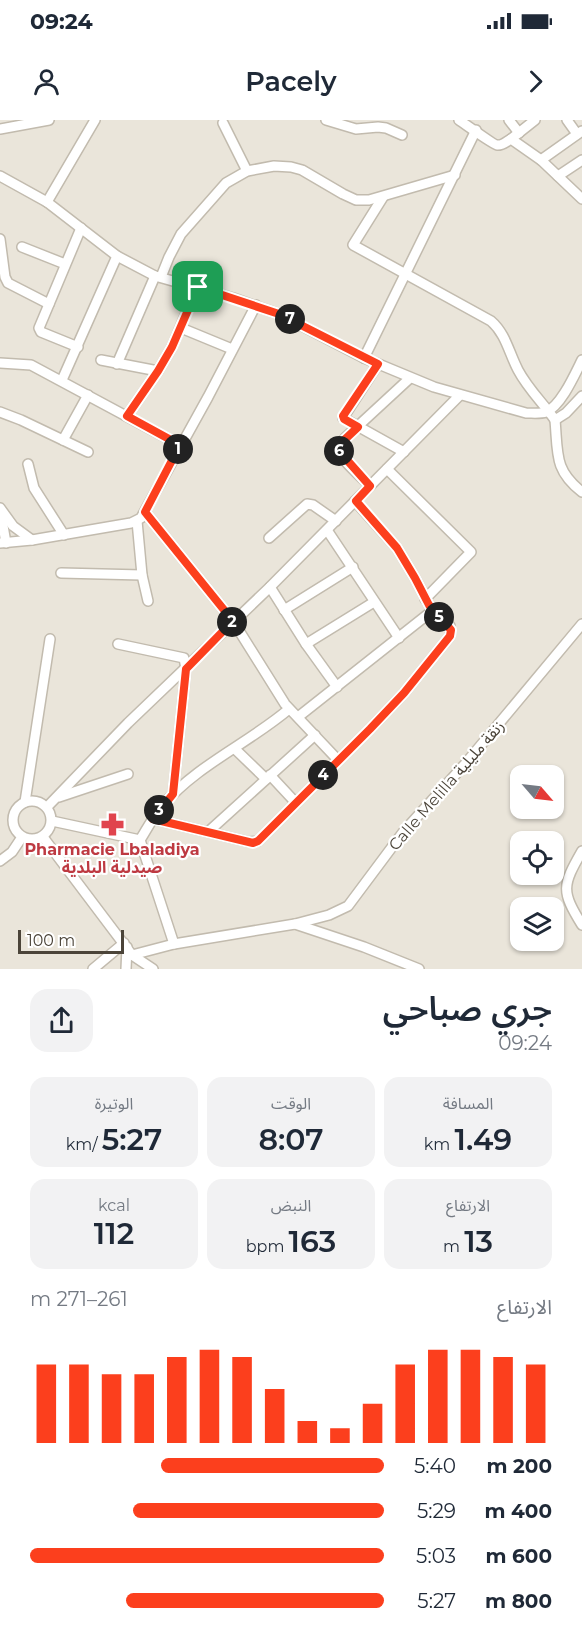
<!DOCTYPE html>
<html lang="ar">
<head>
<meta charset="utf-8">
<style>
	:root { --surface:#fff; --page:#f2f2f3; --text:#1f2937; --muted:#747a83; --accent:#fc3f1d }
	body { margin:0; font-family:Montserrat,"Noto Sans Arabic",sans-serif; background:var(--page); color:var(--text); direction:rtl; height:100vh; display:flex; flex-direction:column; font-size:22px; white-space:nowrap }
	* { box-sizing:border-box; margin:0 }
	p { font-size:20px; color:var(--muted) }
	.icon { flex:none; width:33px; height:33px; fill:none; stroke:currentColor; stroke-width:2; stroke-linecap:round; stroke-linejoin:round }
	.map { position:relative; height:849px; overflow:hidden; direction:ltr }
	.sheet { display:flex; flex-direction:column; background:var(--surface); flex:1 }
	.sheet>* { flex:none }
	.needle { width:39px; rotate:118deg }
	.tools { position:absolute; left:510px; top:645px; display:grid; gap:12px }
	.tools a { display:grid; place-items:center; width:54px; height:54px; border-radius:12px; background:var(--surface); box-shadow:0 2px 4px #0004; font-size:30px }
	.scale { position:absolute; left:18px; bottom:15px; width:106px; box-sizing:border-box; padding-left:6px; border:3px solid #4b4439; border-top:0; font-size:16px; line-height:21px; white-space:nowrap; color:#4b4439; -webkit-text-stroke:4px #fff; paint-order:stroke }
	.pin { position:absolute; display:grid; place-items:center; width:51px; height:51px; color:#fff; margin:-26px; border-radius:12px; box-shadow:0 3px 9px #0006 }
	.km { position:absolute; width:30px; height:30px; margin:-15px; border-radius:50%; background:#222; color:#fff; font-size:16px; line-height:30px; text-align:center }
	.round { display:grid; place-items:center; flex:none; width:63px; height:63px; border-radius:18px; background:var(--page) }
	.overview { display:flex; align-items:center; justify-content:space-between; height:102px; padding:0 30px }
	h1 { font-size:33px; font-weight:600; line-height:45px }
	.stats { display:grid; grid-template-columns:repeat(3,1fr); gap:9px; height:102px; padding:6px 30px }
	.stats div { display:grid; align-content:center; border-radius:15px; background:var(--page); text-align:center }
	.stats b { font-size:30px; font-weight:600 }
	.stats small { font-size:16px; font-weight:400 }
	.stats p { font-size:16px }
	.chart { height:168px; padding:12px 30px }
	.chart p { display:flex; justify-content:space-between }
	.chart svg { width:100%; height:108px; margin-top:6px; stroke:var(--accent); stroke-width:6 }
	ul { padding:0 30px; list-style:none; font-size:20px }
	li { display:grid; grid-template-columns:96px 72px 1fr; align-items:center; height:45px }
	li i { height:15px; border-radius:8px; background:var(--accent) }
	.status { display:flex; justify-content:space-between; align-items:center; height:42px; padding:0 30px; background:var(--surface); direction:ltr }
	.status svg { height:16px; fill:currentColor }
	header { display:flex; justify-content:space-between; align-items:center; height:78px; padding:0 30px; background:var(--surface); font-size:27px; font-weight:600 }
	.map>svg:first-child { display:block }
</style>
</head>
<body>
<div class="status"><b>09:24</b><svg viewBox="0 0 49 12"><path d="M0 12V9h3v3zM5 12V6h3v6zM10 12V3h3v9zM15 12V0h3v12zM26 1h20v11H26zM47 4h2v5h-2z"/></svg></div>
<header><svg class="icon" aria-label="forward" viewBox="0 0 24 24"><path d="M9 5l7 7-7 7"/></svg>Pacely<svg class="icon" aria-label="person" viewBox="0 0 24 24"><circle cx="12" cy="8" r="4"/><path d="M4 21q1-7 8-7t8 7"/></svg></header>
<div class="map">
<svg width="582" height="849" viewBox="0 0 582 849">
	<rect width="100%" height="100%" fill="#f6f3ec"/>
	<path fill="#eae5da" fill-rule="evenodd" d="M0,0H582V849H0ZM520,656H554V688H520ZM520,722H554V754H520ZM520,788H554V820H520Z"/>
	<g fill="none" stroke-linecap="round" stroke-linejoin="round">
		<defs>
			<g id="minor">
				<polyline points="326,0 356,9 378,7 386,8 402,15"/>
				<path d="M459,0C465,4 494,25 497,25C502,26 507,21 511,19L541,40L582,79"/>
				<polyline points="509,0 519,13"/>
				<polyline points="567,0 577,14"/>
				<polyline points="223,3 247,51"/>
				<polyline points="0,9 49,0"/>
				<polyline points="511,19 535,0"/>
				<polyline points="541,40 582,11"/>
				<path d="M0,56L47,82L117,136L155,156L233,178L279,194L364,238L434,267L526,293C533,293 540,294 546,292C561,286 575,254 582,240"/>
				<polyline points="558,56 582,40"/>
				<path d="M383,77L353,125L491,201C506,214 509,233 518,250C528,269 543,283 555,300L566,293L582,276"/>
				<polyline points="47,82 95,0"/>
				<polyline points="0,119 5,157 8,163 49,184"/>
				<polyline points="22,127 65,144"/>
				<polyline points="161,157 169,137 181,114 226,63 247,51 274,46 291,47 302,50 343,74 356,80 369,80 455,55"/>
				<polyline points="181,208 232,229"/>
				<polyline points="78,227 41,212 39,208 81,108"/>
				<polyline points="364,238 476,10"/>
				<polyline points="101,240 158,251"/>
				<polyline points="0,243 31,245 180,325"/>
				<polyline points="117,244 155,156"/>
				<polyline points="378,244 343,298 404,332"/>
				<polyline points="62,260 117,136"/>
				<polyline points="0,292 21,300 88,332"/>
				<polyline points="127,296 158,251 172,227 197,167"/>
				<path d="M555,300C558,334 554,350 582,372"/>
				<polyline points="63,320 88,275"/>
				<polyline points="28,344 34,368 64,415"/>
				<polyline points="387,349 471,432 425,479"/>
				<path d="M370,366C363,358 342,341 339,331C338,326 342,322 345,318L410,258"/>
				<polyline points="0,388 13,406 32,420"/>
				<polyline points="145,392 233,501 285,584 338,640"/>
				<polyline points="1,394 6,423"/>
				<polyline points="137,401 142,455 148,481"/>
				<polyline points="327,410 399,518"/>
				<polyline points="269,418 307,384 313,385 336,401"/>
				<polyline points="0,423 32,420 131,403 141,398 208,277 256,185"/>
				<polyline points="61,453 142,455"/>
				<polyline points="270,467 306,524 337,567"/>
				<polyline points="284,490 353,447"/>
				<polyline points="118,524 184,538 186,549 173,674"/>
				<polyline points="306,524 374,482"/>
				<polyline points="298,597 432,491"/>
				<polyline points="235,629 266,659"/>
				<polyline points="270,655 296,683"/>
				<polyline points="59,677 128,654"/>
				<circle cx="32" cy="700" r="19"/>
				<polyline points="25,682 50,519"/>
				<polyline points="47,687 128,603 270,467 460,275"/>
				<polyline points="153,699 249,722 258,721 370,609 404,573 450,516 450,506 429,485 415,458 397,428 355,381"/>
				<polyline points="52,701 140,720"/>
				<polyline points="208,712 315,615"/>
				<polyline points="43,717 132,835 153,849"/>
				<path d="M582,731C562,766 561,771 582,805"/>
				<polyline points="0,741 12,732 22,717"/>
				<polyline points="295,804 329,795 348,786 404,711 466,643 582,504"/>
				<path d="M174,824L140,720C147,709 154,695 163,685C197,645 249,623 289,589"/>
				<polyline points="132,835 174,824 295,804 364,827 419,849"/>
				<polyline points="93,849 124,823"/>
				<polyline points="126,849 127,827"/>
			</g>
		</defs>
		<use href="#minor" stroke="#c2bbae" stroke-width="12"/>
		<use href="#minor" stroke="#fff" stroke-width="9"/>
	</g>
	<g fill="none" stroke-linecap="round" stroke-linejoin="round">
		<defs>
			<polygon id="route" points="198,167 279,194 378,244 343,296 344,299 358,307 340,324 339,331 370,366 356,381 397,428 415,458 429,485 451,510 450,516 404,573 370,609 258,721 253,723 153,699 173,674 186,549 233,501 145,392 180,325 127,296 158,251 172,227"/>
		</defs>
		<use href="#route" stroke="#fff" stroke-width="12"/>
		<use href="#route" stroke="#fc3f1d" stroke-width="8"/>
	</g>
	<defs>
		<symbol id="pharmacy-bare" viewBox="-9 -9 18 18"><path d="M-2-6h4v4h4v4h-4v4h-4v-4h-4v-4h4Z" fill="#e0444e" stroke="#fff" stroke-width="2.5" paint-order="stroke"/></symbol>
	</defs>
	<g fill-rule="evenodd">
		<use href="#pharmacy-bare" x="96" y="688" width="33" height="33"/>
	</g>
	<g text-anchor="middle" stroke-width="4.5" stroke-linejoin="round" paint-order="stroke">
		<g font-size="16" fill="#4b4439" stroke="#fff">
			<text transform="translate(446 665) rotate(-49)" y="6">Calle Melilla زنقة مليلية</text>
		</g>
		<g font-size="16" font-weight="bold" fill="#be3a42" stroke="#fff">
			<text x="112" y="735">Pharmacie Lbaladiya<tspan x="112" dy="18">صيدلية البلدية</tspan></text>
		</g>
	</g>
</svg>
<div class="tools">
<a><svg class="needle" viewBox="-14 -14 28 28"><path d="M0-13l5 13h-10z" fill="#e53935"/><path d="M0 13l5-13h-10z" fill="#747a83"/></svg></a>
<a><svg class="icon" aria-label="locate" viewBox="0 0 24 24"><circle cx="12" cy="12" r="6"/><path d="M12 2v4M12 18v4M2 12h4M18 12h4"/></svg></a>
<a><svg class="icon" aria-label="layers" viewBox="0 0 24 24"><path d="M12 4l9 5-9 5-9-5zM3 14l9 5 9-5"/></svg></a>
</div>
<div class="scale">100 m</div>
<div class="pin" style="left:198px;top:167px;background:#1e9e55"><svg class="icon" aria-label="arrive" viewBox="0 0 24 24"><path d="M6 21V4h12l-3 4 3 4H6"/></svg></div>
<b class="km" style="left:178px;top:329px">1</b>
<b class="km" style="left:232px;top:502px">2</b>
<b class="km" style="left:159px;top:690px">3</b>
<b class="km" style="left:323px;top:655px">4</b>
<b class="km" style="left:439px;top:497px">5</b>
<b class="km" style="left:339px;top:331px">6</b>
<b class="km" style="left:290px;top:199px">7</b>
</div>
<section class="sheet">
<div class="overview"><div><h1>جري صباحي</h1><p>09:24</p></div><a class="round"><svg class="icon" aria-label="share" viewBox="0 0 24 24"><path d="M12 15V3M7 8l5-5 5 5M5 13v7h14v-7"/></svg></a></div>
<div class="stats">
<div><p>المسافة</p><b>1.49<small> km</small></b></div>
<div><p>الوقت</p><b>8:07</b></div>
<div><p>الوتيرة</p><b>5:27<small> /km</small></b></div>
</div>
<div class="stats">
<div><p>الارتفاع</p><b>13<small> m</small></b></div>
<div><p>النبض</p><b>163<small> bpm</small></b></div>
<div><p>kcal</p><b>112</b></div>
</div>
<div class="chart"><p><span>الارتفاع</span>261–271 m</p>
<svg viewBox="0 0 160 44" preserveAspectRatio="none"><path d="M5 44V12M15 44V12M25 44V16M35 44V16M45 44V9M55 44V6M65 44V9M75 44V22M85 44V35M95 44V38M105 44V28M115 44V12M125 44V6M135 44V6M145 44V9M155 44V12"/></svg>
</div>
<ul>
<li><b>200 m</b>5:40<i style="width:63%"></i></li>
<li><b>400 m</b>5:29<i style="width:71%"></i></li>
<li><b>600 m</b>5:03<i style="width:100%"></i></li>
<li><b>800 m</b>5:27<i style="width:73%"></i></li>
</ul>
</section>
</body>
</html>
